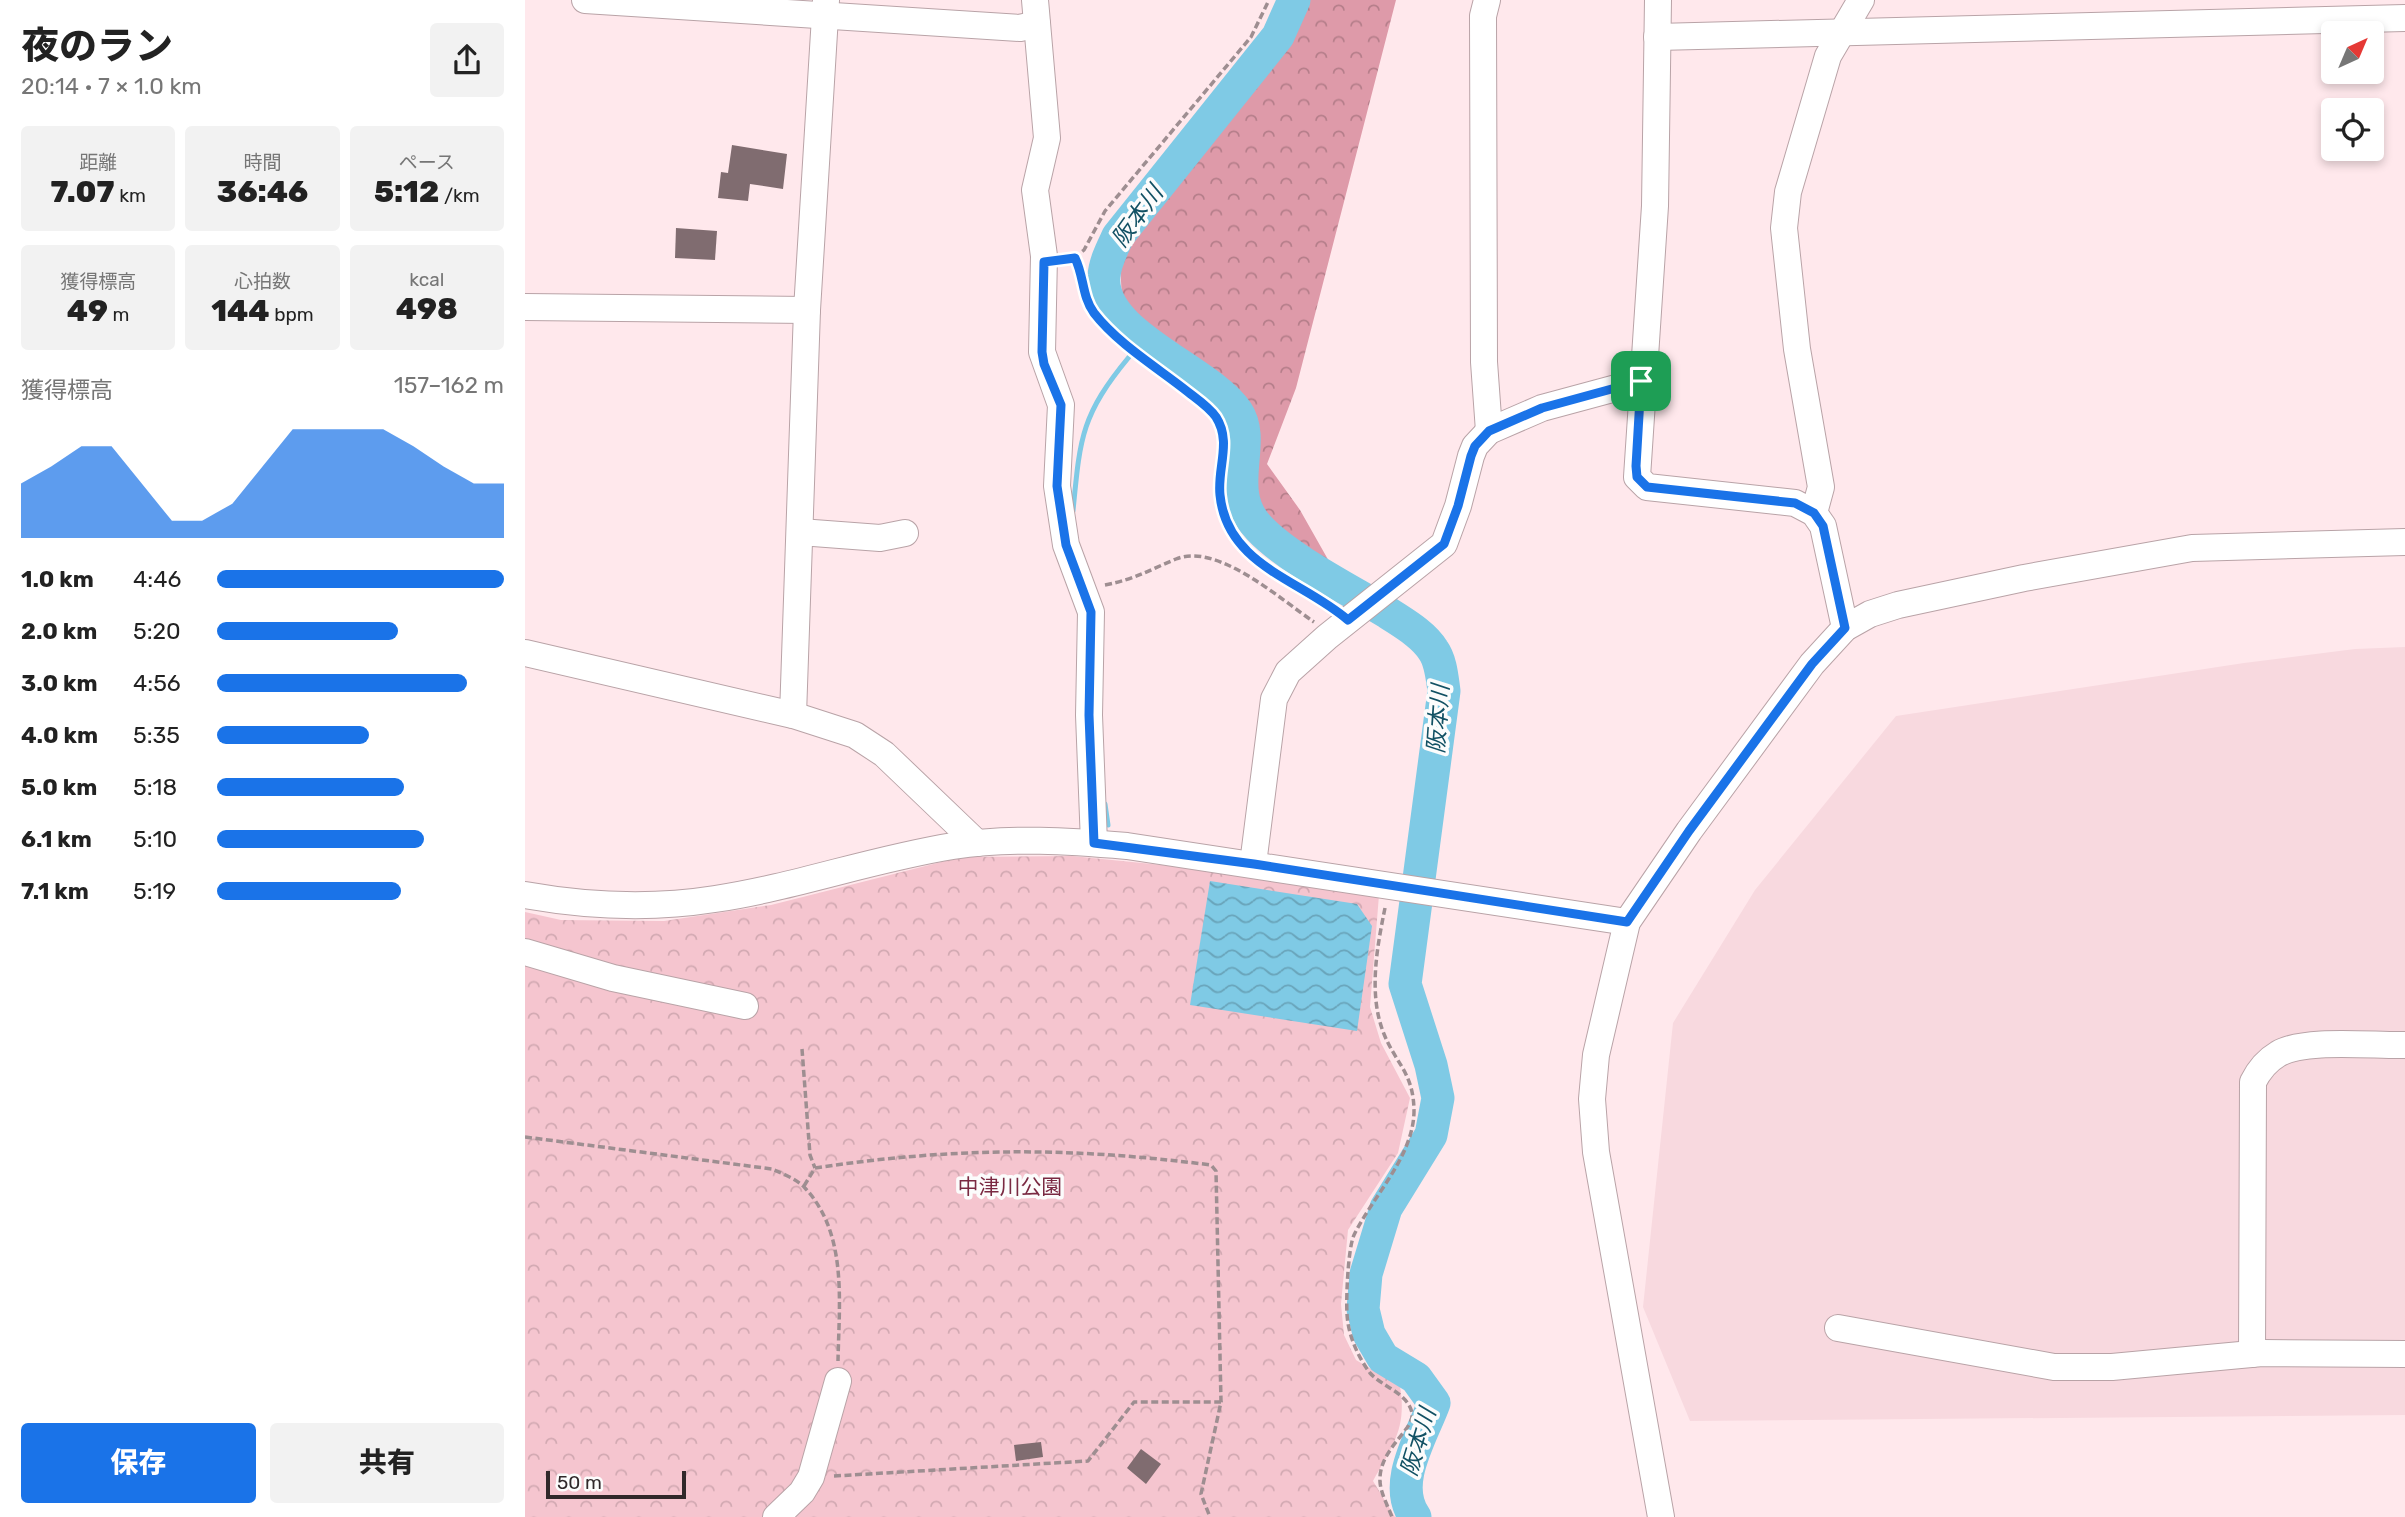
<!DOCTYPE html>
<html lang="ja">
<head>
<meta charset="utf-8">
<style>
	:root { --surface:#fff; --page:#f2f2f2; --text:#222; --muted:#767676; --accent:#1a73e8 }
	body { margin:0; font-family:Rubik,"Noto Sans JP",sans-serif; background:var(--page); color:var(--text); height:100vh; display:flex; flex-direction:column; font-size:26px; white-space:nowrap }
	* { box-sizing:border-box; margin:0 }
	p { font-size:23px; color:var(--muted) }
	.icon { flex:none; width:38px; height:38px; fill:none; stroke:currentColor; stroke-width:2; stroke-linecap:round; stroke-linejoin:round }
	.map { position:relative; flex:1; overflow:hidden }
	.drawer { display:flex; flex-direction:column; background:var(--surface); width:525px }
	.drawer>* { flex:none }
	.needle { width:46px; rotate:44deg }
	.tools { position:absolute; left:1796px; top:21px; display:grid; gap:14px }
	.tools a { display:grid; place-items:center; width:63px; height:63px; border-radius:7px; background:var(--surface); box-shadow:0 4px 10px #0003; font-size:35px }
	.scale { position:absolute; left:21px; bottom:18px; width:140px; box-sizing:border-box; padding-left:7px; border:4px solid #31282a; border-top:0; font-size:19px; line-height:24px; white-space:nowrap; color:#31282a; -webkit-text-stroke:5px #fcfcfc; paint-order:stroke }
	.pin { position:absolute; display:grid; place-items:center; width:60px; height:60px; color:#fff; margin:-30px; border-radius:14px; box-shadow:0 4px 10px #0006 }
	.round { display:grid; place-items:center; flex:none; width:74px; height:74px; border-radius:7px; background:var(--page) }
	.head { display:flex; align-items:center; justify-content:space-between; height:119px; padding:0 21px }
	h1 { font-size:38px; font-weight:800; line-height:52px }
	.figures { display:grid; grid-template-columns:repeat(3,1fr); gap:10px; height:119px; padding:7px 21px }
	.figures div { display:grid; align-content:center; border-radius:7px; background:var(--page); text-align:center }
	.figures b { font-size:30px; font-weight:800 }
	.figures small { font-size:19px; font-weight:400 }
	.figures p { font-size:19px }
	.chart { height:196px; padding:14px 21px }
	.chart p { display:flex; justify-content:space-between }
	.chart svg { width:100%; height:126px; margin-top:7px; fill:var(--accent); opacity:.7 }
	.button { display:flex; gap:14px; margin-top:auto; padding:14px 21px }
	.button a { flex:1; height:80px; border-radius:7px; background:var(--accent); color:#fff; font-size:28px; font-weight:800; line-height:80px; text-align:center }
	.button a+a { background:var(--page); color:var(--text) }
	ul { padding:0 21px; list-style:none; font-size:23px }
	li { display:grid; grid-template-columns:112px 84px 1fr; align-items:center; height:52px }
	li i { height:18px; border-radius:9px; background:var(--accent) }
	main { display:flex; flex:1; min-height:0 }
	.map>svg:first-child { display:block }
</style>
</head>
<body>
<main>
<section class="drawer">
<div class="head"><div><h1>夜のラン</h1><p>20:14 · 7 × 1.0 km</p></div><a class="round"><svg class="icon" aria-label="share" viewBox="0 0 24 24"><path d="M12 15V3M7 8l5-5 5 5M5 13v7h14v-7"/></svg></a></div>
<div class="figures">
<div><p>距離</p><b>7.07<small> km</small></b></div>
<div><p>時間</p><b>36:46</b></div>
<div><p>ペース</p><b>5:12<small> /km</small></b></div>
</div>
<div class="figures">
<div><p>獲得標高</p><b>49<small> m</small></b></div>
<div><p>心拍数</p><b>144<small> bpm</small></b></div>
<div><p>kcal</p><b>498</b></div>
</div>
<div class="chart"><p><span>獲得標高</span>157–162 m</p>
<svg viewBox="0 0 160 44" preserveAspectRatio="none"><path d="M0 44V25L10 19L20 12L30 12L40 25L50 38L60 38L70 32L80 19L90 6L100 6L110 6L120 6L130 12L140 19L150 25L160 25V44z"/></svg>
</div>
<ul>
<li><b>1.0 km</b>4:46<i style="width:100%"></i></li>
<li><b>2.0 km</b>5:20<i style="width:63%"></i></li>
<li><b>3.0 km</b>4:56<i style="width:87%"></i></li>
<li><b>4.0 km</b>5:35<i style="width:53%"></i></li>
<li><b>5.0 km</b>5:18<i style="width:65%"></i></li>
<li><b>6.1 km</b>5:10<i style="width:72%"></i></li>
<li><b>7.1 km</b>5:19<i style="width:64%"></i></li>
</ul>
<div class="button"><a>保存</a><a>共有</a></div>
</section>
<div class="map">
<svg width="1880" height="1517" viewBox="0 0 1880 1517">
	<defs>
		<pattern id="forest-crowns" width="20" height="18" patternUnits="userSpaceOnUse" patternTransform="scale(1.75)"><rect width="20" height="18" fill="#de9aa9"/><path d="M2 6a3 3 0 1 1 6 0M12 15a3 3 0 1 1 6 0" fill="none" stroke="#b57e8a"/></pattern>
		<pattern id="park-crowns" width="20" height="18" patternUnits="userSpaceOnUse" patternTransform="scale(1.75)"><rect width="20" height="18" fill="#f5c5cf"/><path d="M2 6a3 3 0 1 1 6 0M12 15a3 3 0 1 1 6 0" fill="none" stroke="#d2a9b2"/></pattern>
		<pattern id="water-waves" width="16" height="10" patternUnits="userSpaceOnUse" patternTransform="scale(1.75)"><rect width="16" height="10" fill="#7fcae5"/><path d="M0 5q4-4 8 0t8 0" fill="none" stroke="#69a4ba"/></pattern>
	</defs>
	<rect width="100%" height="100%" fill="#ffe8ec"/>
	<polygon fill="#f8d9df" points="1880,647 1880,1415 1165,1421 1118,1307 1148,1023 1230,890 1371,716 1719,663 1830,649"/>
	<polygon fill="url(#forest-crowns)" points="777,0 871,0 771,388 742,464 775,510 805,563 766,540 723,496 723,413 642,346 597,300 594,243 759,39"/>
	<path fill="url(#park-crowns)" d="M547,856L677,869L854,895L845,1007L856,1043L885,1098L873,1153L823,1230L816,1304L819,1335L831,1360L875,1386C882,1428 868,1445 848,1481L870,1517H0V912L36,920L139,921L246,905L436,857Z"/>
	<polygon fill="url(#water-waves)" points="685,881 832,904 847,926 832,1031 665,1005"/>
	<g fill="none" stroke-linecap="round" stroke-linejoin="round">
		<g stroke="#7fcae5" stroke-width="5">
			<polyline points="611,341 614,334"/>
			<path d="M548,511C555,438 556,415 604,357"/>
			<polyline points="580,804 583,825"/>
		</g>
		<path stroke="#7fcae5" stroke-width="33" d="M769,0L753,36L593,236C587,249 580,262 579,276C573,334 683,369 712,412C733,443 698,491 734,528C763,559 825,590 863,613C878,623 898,634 908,650C916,661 917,677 919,691L880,984L906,1065L913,1098L906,1135L861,1208L841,1274L838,1309L844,1334L858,1358L891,1378L909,1403C897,1436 866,1484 890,1517"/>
	</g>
	<g fill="#806c70">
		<polygon points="207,145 262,154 258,189 225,184 223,201 193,198 196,172 203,173"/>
		<polygon points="151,228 192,231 190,260 150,258"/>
		<polygon points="516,1442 518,1457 491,1461 489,1445"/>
		<polygon points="616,1449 636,1464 621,1484 602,1468"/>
	</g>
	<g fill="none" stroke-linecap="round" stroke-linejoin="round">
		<defs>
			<g id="minor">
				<polyline points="60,0 495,28 512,24"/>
				<polyline points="510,0 522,138 510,190 519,256 517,352 536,405 532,486 541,545 566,612 564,715 569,843"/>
				<polyline points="962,0 958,16 959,362 964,431"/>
				<polyline points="1133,0 1130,206 1112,477 1122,487 1270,503 1289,513 1298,526 1320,628"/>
				<polyline points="1132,37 1880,18"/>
				<polyline points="0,307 282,310"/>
				<polyline points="1289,513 1296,487 1272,349 1259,228 1263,192 1303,56 1336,0"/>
				<polyline points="275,532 355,538 380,533"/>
				<polyline points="0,653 268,715 330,735 359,754 452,843"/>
				<polyline points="268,715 282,310 301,0"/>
				<polyline points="728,864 749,699 763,672 802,637 919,544 933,506 946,456 950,446 964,431 1017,408 1117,381"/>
				<path d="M0,895C62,906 127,909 190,899C270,887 347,859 428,846C486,837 544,841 602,846L1102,922"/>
				<polyline points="0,952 88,978 220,1006"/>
				<polyline points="1313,1328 1529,1367 1587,1367 1737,1353 1880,1354"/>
				<path d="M1727,1354L1728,1082C1734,1070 1741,1061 1753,1054C1779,1038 1849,1046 1880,1045"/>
				<polyline points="251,1517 277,1492 286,1477 313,1381"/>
				<polyline points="1136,1517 1071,1152 1067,1099 1071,1055 1102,922 1164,831 1287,664 1320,628 1345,614 1373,605 1499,578 1667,548 1880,542"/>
			</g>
		</defs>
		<use href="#minor" stroke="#b9a3a7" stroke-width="28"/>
		<g stroke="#9e8e91" stroke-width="3.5" stroke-dasharray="7 3.5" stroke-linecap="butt">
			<path d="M549,258C559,276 557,297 569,313C592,344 632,367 662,392C672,399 683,406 690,416C705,437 696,460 694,483C688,549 759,577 804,607"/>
			<polyline points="539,261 549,258 559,250 580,211 726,37 744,0"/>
			<path d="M580,585C611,579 624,570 651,559C692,542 755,599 789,622"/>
			<path d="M860,908C852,947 843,995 859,1034C871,1064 889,1073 889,1112C888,1157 848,1196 829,1235C823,1248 821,1298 822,1314C823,1335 833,1357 845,1373C856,1386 883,1393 887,1413C890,1430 853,1449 855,1482C856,1494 863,1506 867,1517"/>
			<polyline points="277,1049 285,1155 290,1168"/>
			<path d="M0,1137L247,1169C258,1174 272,1179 280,1188C323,1234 314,1303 313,1361"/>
			<path d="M279,1186L290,1168C430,1147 545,1147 686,1165L691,1171L696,1402"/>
			<polyline points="309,1476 563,1461 609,1402 696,1402 676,1494 685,1517"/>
		</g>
		<use href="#minor" stroke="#fff" stroke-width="26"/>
	</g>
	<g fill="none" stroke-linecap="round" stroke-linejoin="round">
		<defs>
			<path id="route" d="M550,258C559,276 557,297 569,313C593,344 633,368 663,392C672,399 684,407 691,417C707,442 692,468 695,495C702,566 777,580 823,620L919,544L933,506L946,456L950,446L964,431L1017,408L1116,381L1111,466L1112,477L1122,487L1270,503L1289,513L1298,526L1320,628L1287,664L1164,831L1102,922L729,864L569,843L564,715L566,612L541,545L532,486L536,405L519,364L517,352L519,262Z"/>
		</defs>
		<use href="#route" stroke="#fff" stroke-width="14"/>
		<use href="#route" stroke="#1a73e8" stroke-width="9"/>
	</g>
	<g text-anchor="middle" stroke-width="7" stroke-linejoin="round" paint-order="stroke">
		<g font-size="21" fill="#7a2942" stroke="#fcfcfc">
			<text x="485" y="1194">中津川公園</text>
		</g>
		<g font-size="23" font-style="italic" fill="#125164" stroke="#fcfcfc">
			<text transform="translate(612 216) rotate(-54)" y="8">阪本川</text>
			<text transform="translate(913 719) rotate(-86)" y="8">阪本川</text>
			<text transform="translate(893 1442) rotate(-73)" y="8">阪本川</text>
		</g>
	</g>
</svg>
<div class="tools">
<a><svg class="needle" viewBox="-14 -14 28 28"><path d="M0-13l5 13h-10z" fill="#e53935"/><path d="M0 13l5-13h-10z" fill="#767676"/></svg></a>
<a><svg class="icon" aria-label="locate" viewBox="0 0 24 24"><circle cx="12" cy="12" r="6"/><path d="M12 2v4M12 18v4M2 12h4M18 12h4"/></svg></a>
</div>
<div class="scale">50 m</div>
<div class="pin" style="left:1116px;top:381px;background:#1e9e55"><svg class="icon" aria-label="arrive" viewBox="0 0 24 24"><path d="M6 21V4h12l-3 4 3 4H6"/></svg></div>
</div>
</main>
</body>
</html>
